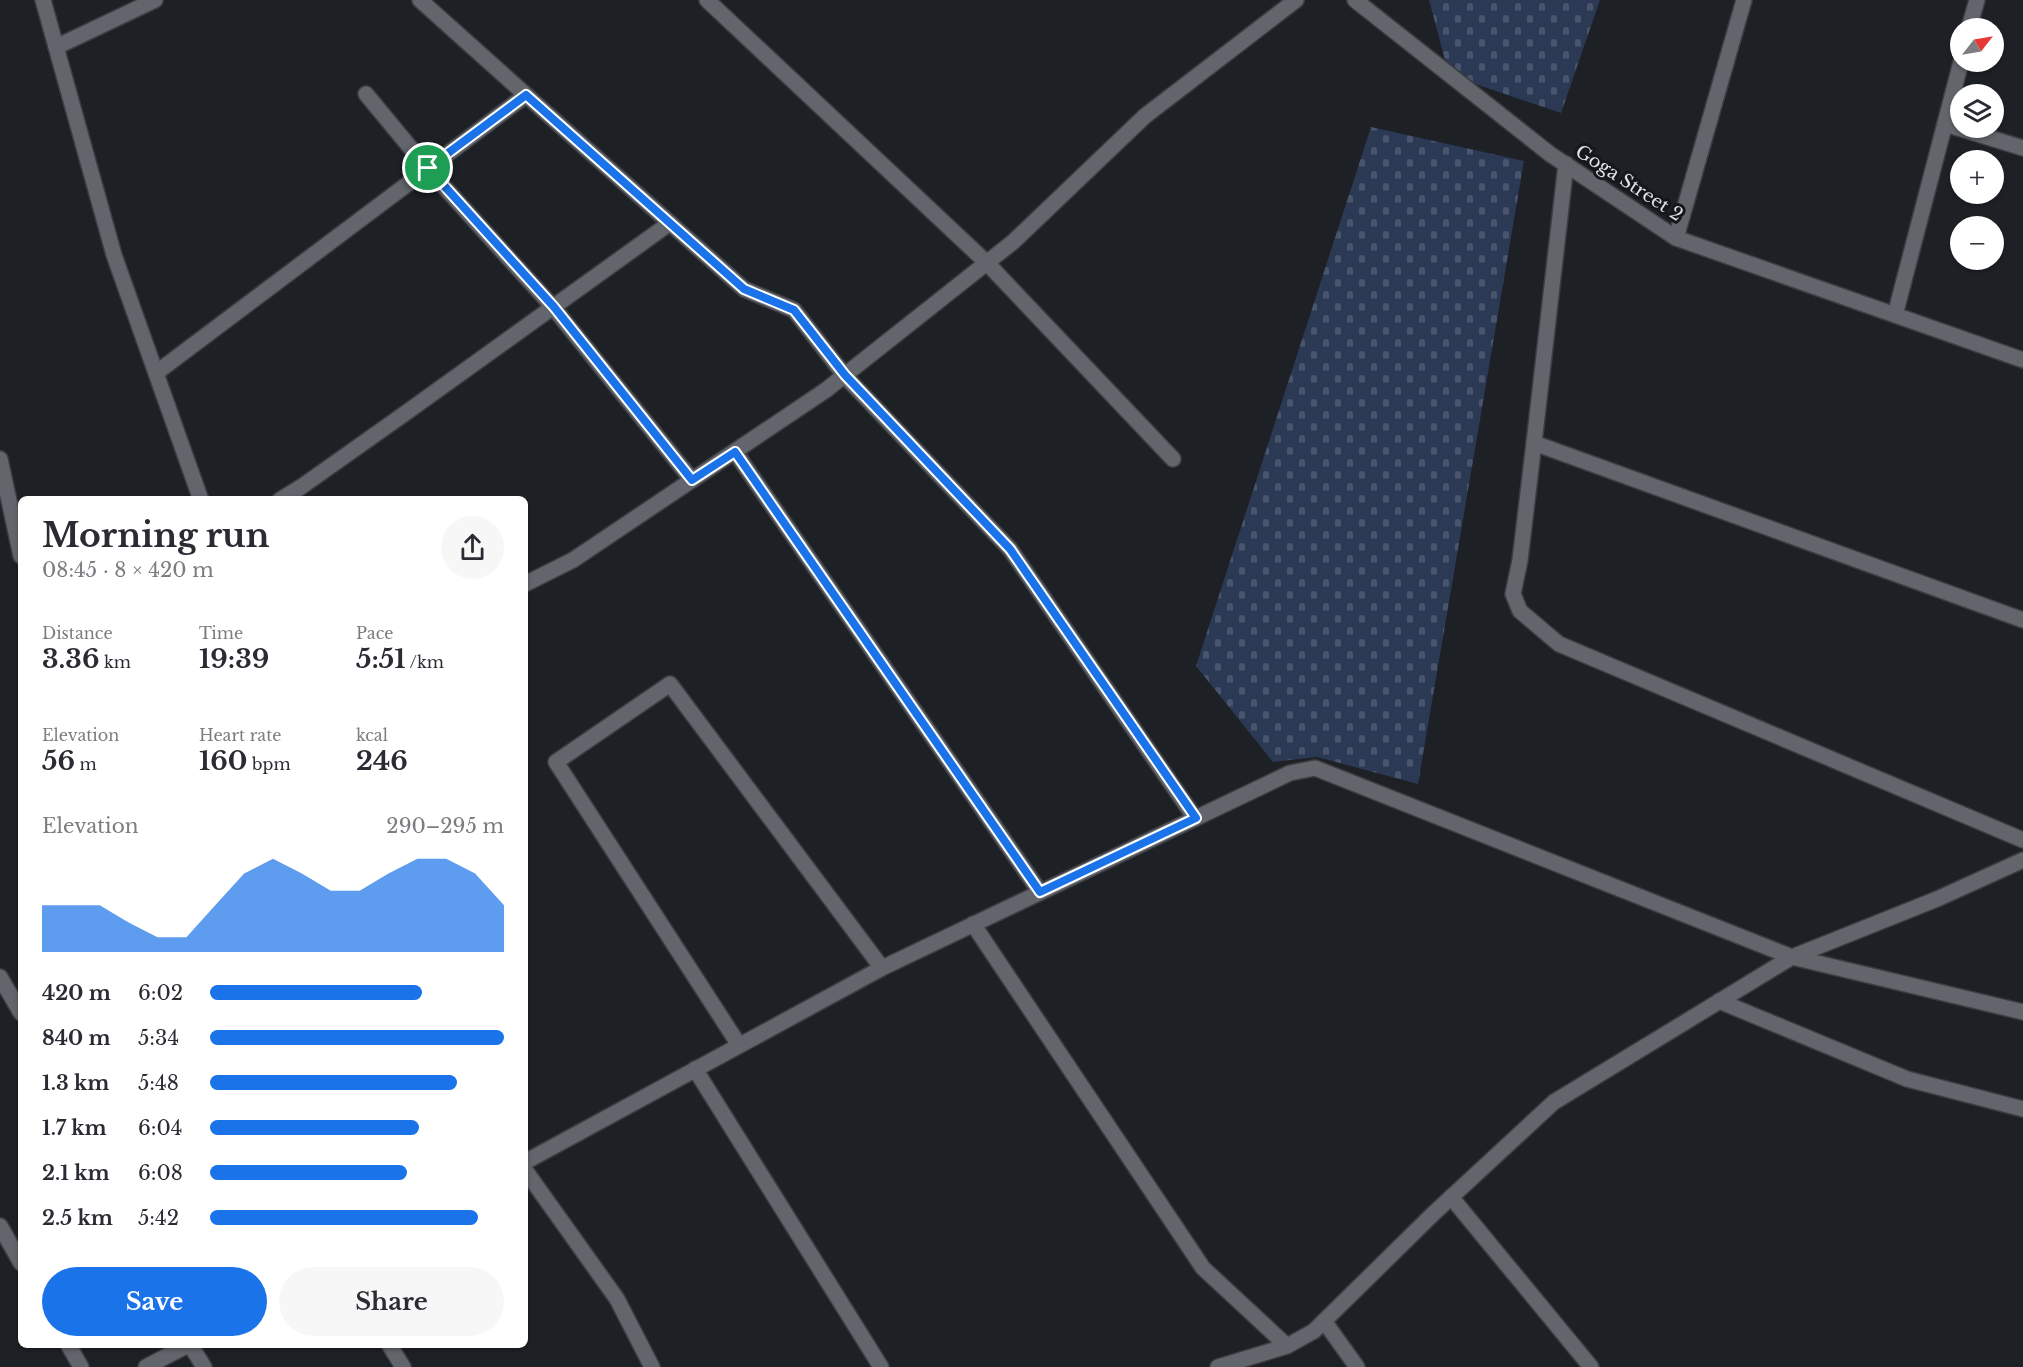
<!DOCTYPE html>
<html lang="en">
<head>
<meta charset="utf-8">
<style>
	:root { --surface:#fff; --page:#f7f7f7; --text:#2b2b33; --muted:#7c7c81; --accent:#1a73e8 }
	body { margin:0; font-family:"Libre Baskerville",serif; background:var(--page); color:var(--text); height:100vh; display:flex; flex-direction:column; font-size:22px; white-space:nowrap }
	* { box-sizing:border-box; margin:0 }
	p { font-size:20px; color:var(--muted) }
	.icon { flex:none; width:33px; height:33px; fill:none; stroke:currentColor; stroke-width:2; stroke-linecap:round; stroke-linejoin:round }
	.map { position:relative; flex:1; overflow:hidden }
	.panel { position:absolute; left:18px; top:496px; width:510px; height:852px; display:flex; flex-direction:column; background:var(--surface); border-radius:9px; box-shadow:0 2px 4px #0004 }
	.panel>* { flex:none }
	.needle { width:39px; rotate:59deg }
	.buttons { position:absolute; left:1950px; top:18px; display:grid; gap:12px }
	.buttons a { display:grid; place-items:center; width:54px; height:54px; border-radius:50%; background:var(--surface); box-shadow:0 2px 4px #0004; font-size:30px }
	.pin { position:absolute; display:grid; place-items:center; width:51px; height:51px; color:#fff; margin:-26px; border:3px solid #fff; border-radius:50%; box-shadow:0 2px 6px #0007 }
	.round { display:grid; place-items:center; flex:none; width:63px; height:63px; border-radius:32px; background:var(--page) }
	.overview { display:flex; align-items:center; justify-content:space-between; height:102px; padding:0 24px }
	h1 { font-size:33px; font-weight:700; line-height:45px }
	.stats { display:grid; grid-template-columns:repeat(3,1fr); gap:9px; height:102px; padding:6px 24px }
	.stats div { display:grid; align-content:center }
	.stats b { font-size:26px; font-weight:700 }
	.stats small { font-size:16px; font-weight:400 }
	.stats p { font-size:16px }
	.chart { height:168px; padding:12px 24px }
	.chart p { display:flex; justify-content:space-between }
	.chart svg { width:100%; height:108px; margin-top:6px; fill:var(--accent); opacity:.7 }
	.cta { display:flex; gap:12px; margin-top:auto; padding:12px 24px }
	.cta a { flex:1; height:69px; border-radius:36px; background:var(--accent); color:#fff; font-size:24px; font-weight:700; line-height:69px; text-align:center }
	.cta a+a { background:var(--page); color:var(--text) }
	ul { padding:0 24px; list-style:none; font-size:20px }
	li { display:grid; grid-template-columns:96px 72px 1fr; align-items:center; height:45px }
	li i { height:15px; border-radius:8px; background:var(--accent) }
	.map>svg:first-child { display:block }
</style>
</head>
<body>
<div class="map">
<svg width="2023" height="1367" viewBox="0 0 2023 1367">
	<defs>
		<pattern id="cemetery-stones" width="16" height="16" patternUnits="userSpaceOnUse" patternTransform="scale(1.5)"><rect width="16" height="16" fill="#2b3955"/><path d="M2 7V4a2 2 0 0 1 4 0v3zM10 15v-3a2 2 0 0 1 4 0v3z" fill="#49556d"/></pattern>
	</defs>
	<rect width="100%" height="100%" fill="#1d2025"/>
	<g fill="url(#cemetery-stones)">
		<polygon points="1429,0 1600,0 1561,113 1449,75"/>
		<polygon points="1371,127 1524,161 1418,784 1317,757 1273,762 1196,666"/>
	</g>
	<g fill="none" stroke-linecap="round" stroke-linejoin="round">
		<defs>
			<g id="minor">
				<polyline points="43,0 114,255 201,500"/>
				<polyline points="707,0 987,263 1173,459"/>
				<polyline points="1355,0 1550,154 1676,238 2023,360"/>
				<polyline points="1969,28 1977,0"/>
				<polyline points="56,47 155,0"/>
				<polyline points="366,94 428,169 553,307 692,480"/>
				<polyline points="526,95 744,289 794,310 845,376 1010,549 1195,818"/>
				<polyline points="1945,124 2023,148"/>
				<polyline points="1566,164 1534,443 1520,560 1513,594 1520,611 1559,644 2023,840"/>
				<polyline points="1676,238 1744,0"/>
				<polyline points="1895,315 1961,62"/>
				<polyline points="156,373 526,95 420,0"/>
				<polyline points="1534,443 2023,620"/>
				<polyline points="735,452 1040,892"/>
				<polyline points="0,459 21,556"/>
				<polyline points="280,500 301,487 407,412 670,223"/>
				<polyline points="525,584 573,560 826,390 1013,242 1145,116 1296,0"/>
				<polyline points="973,924 1203,1268 1287,1346"/>
				<polyline points="0,977 21,1013"/>
				<polyline points="1719,1001 1907,1079 2023,1109"/>
				<polyline points="739,1045 556,762 670,684 882,968"/>
				<polyline points="695,1069 881,1367"/>
				<polyline points="525,1162 882,968 1290,773 1315,768 1792,957 1937,899 2023,860"/>
				<polyline points="525,1170 617,1299 652,1367"/>
				<polyline points="1451,1197 1591,1367"/>
				<polyline points="0,1226 21,1263"/>
				<polyline points="1324,1321 1357,1367"/>
				<polyline points="69,1346 81,1367"/>
				<polyline points="191,1346 204,1367"/>
				<polyline points="390,1346 403,1367"/>
				<polyline points="146,1367 186,1346"/>
				<polyline points="1218,1367 1287,1346 1314,1331 1434,1213 1554,1102 1792,957 2023,1012"/>
			</g>
		</defs>
		<use href="#minor" stroke="#3b3d41" stroke-width="18"/>
		<use href="#minor" stroke="#62656b" stroke-width="15"/>
	</g>
	<g fill="none" stroke-linecap="round" stroke-linejoin="round">
		<defs>
			<polygon id="route" points="526,95 744,289 794,310 845,375 1010,549 1196,818 1040,892 735,452 692,480 554,307 428,168"/>
		</defs>
		<use href="#route" stroke="#fff" stroke-width="12"/>
		<use href="#route" stroke="#1a73e8" stroke-width="8"/>
	</g>
	<g text-anchor="middle" stroke-width="6" stroke-linejoin="round" paint-order="stroke">
		<g font-size="18" fill="#dee0e3" stroke="#14171b">
			<text transform="translate(1629 183) rotate(33)" y="6">Goga Street 2</text>
		</g>
	</g>
</svg>
<div class="buttons">
<a><svg class="needle" viewBox="-14 -14 28 28"><path d="M0-13l5 13h-10z" fill="#e53935"/><path d="M0 13l5-13h-10z" fill="#7c7c81"/></svg></a>
<a><svg class="icon" aria-label="layers" viewBox="0 0 24 24"><path d="M12 4l9 5-9 5-9-5zM3 14l9 5 9-5"/></svg></a>
<a>+</a>
<a>−</a>
</div>
<div class="pin" style="left:428px;top:168px;background:#1e9e55"><svg class="icon" aria-label="arrive" viewBox="0 0 24 24"><path d="M6 21V4h12l-3 4 3 4H6"/></svg></div>
<section class="panel">
<div class="overview"><div><h1>Morning run</h1><p>08:45 · 8 × 420 m</p></div><a class="round"><svg class="icon" aria-label="share" viewBox="0 0 24 24"><path d="M12 15V3M7 8l5-5 5 5M5 13v7h14v-7"/></svg></a></div>
<div class="stats">
<div><p>Distance</p><b>3.36<small> km</small></b></div>
<div><p>Time</p><b>19:39</b></div>
<div><p>Pace</p><b>5:51<small> /km</small></b></div>
</div>
<div class="stats">
<div><p>Elevation</p><b>56<small> m</small></b></div>
<div><p>Heart rate</p><b>160<small> bpm</small></b></div>
<div><p>kcal</p><b>246</b></div>
</div>
<div class="chart"><p><span>Elevation</span>290–295 m</p>
<svg viewBox="0 0 160 44" preserveAspectRatio="none"><path d="M0 44V25L10 25L20 25L30 32L40 38L50 38L60 25L70 12L80 6L90 12L100 19L110 19L120 12L130 6L140 6L150 12L160 25V44z"/></svg>
</div>
<ul>
<li><b>420 m</b>6:02<i style="width:72%"></i></li>
<li><b>840 m</b>5:34<i style="width:100%"></i></li>
<li><b>1.3 km</b>5:48<i style="width:84%"></i></li>
<li><b>1.7 km</b>6:04<i style="width:71%"></i></li>
<li><b>2.1 km</b>6:08<i style="width:67%"></i></li>
<li><b>2.5 km</b>5:42<i style="width:91%"></i></li>
</ul>
<div class="cta"><a>Save</a><a>Share</a></div>
</section>
</div>
</body>
</html>
